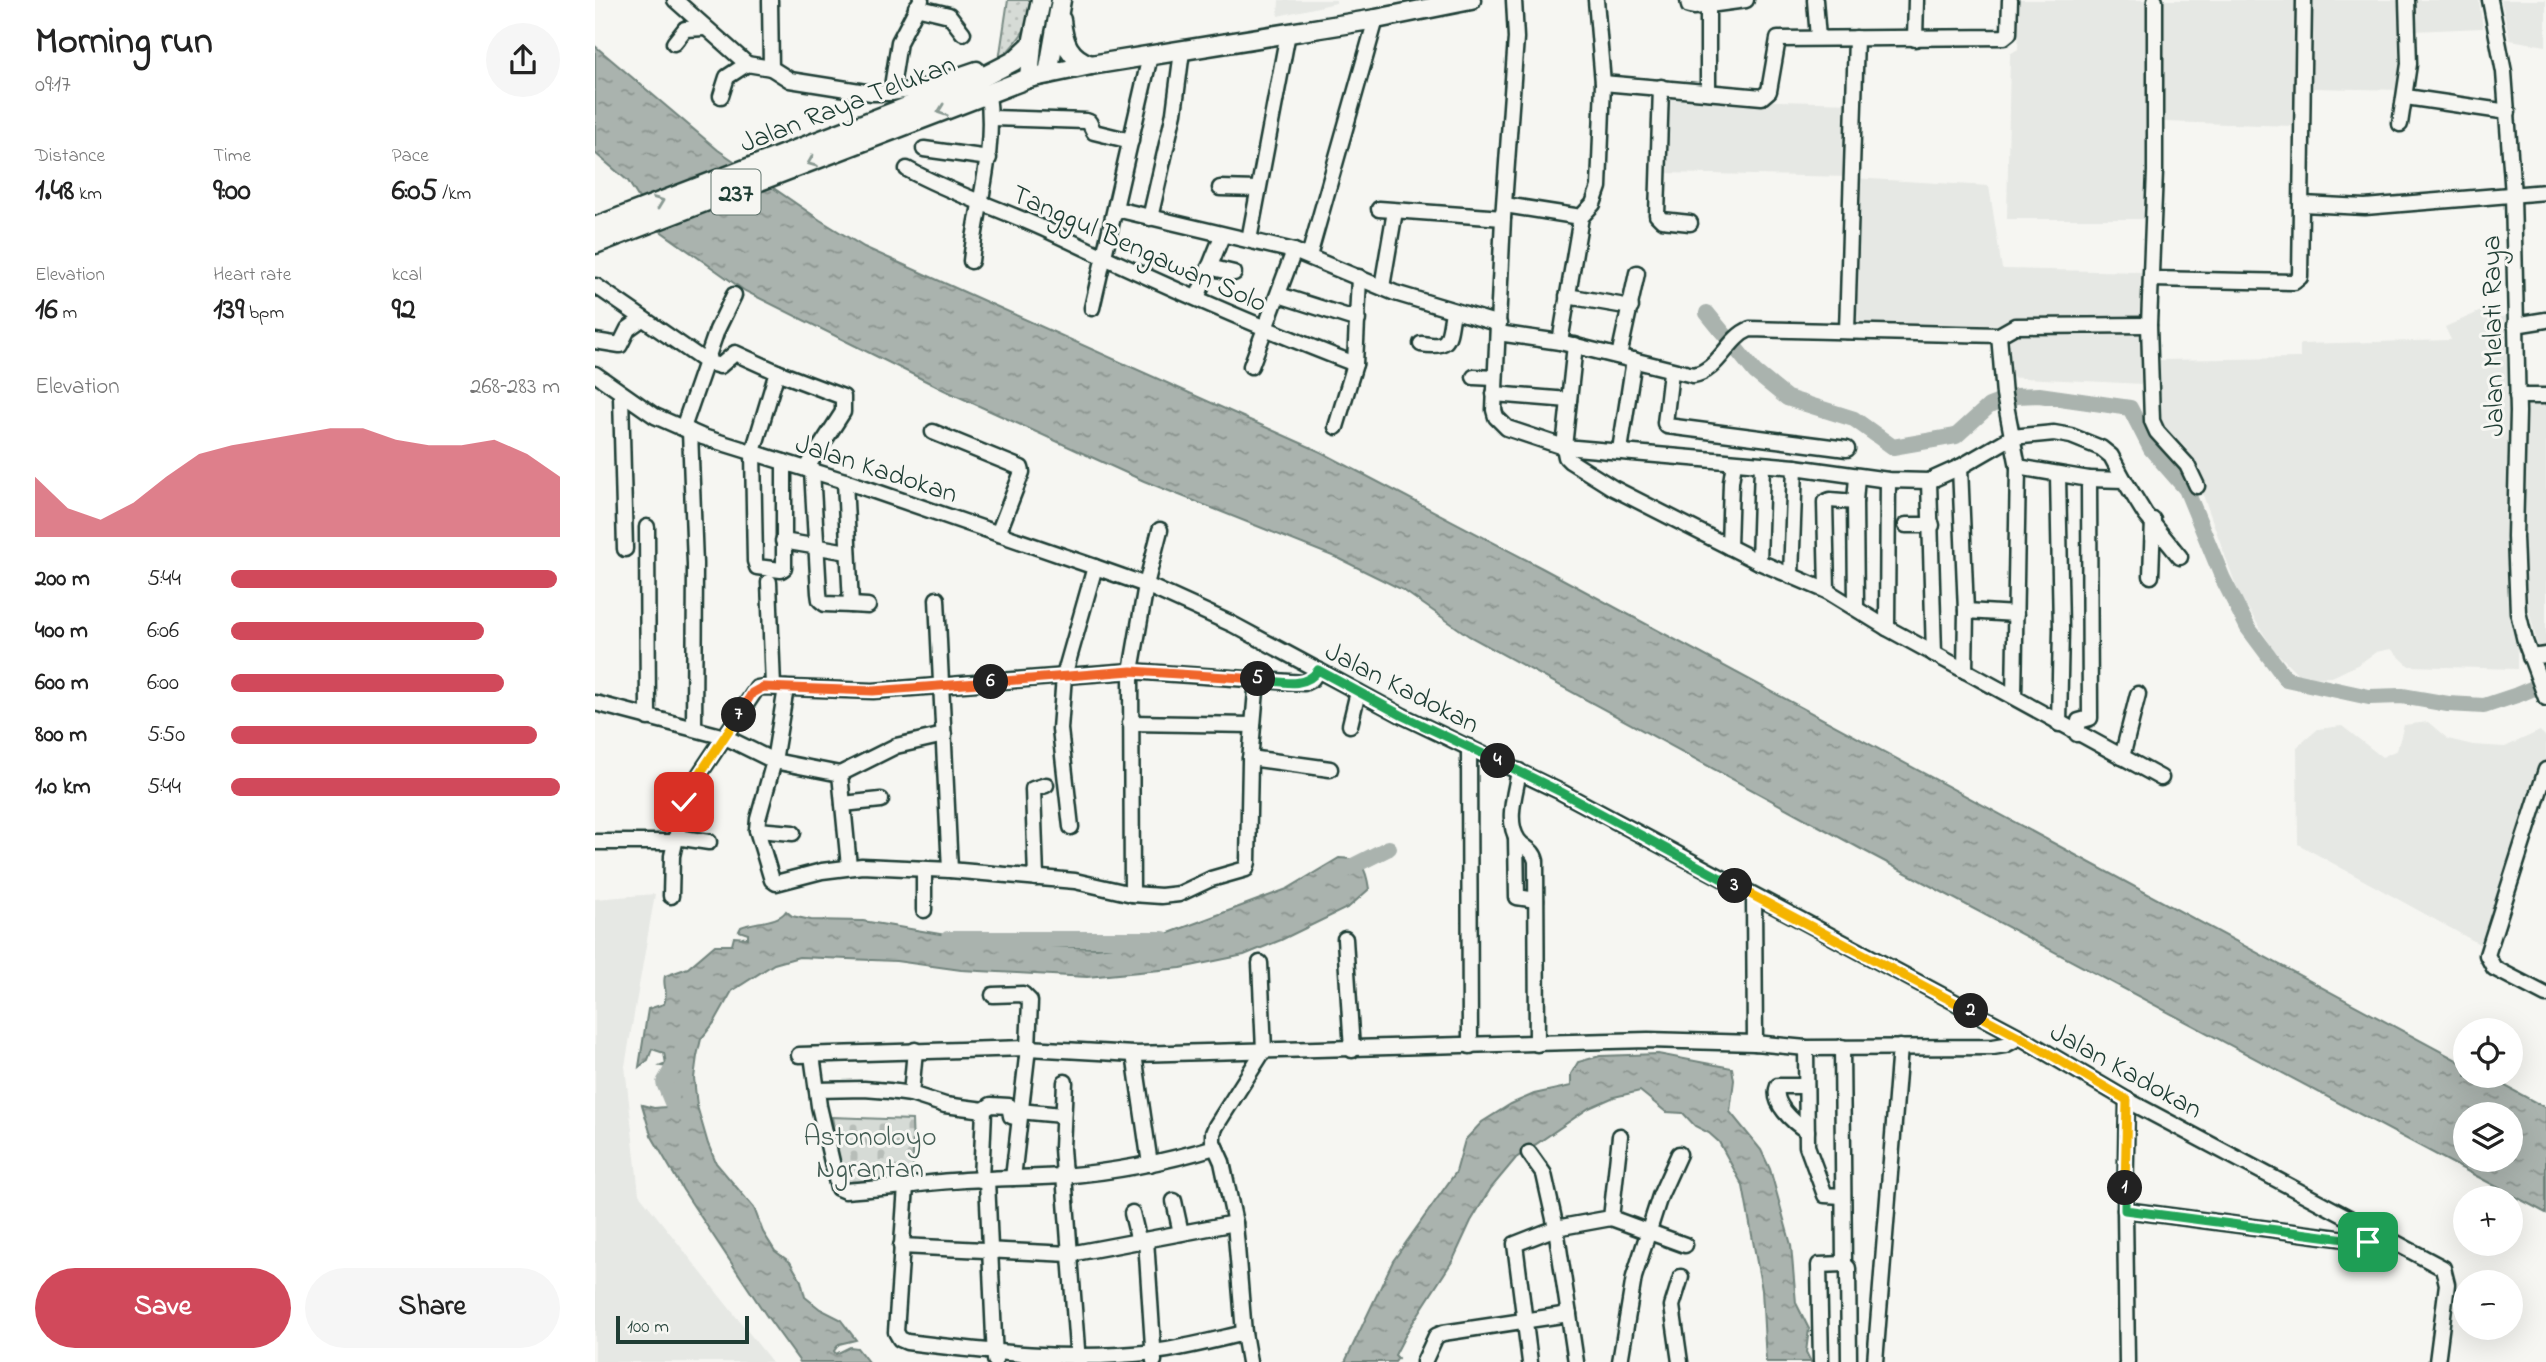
<!DOCTYPE html>
<html lang="en">
<head>
<meta charset="utf-8">
<style>
	:root { --surface:#fff; --page:#f6f6f6; --text:#222; --muted:#767676; --accent:#d1495b }
	body { margin:0; font-family:"Indie Flower",sans-serif; background:var(--page); color:var(--text); height:100vh; display:flex; flex-direction:column; font-size:26px; white-space:nowrap }
	* { box-sizing:border-box; margin:0 }
	p { font-size:23px; color:var(--muted) }
	.icon { flex:none; width:38px; height:38px; fill:none; stroke:currentColor; stroke-width:2; stroke-linecap:round; stroke-linejoin:round }
	.map { position:relative; flex:1; overflow:hidden }
	.sheet { display:flex; flex-direction:column; background:var(--surface); width:595px }
	.sheet>* { flex:none }
	.fabs { position:absolute; left:1858px; top:1018px; display:grid; gap:14px }
	.fabs a { display:grid; place-items:center; width:70px; height:70px; border-radius:50%; background:var(--surface); box-shadow:0 7px 28px #0002; font-size:35px }
	.scale { position:absolute; left:21px; bottom:18px; width:133px; box-sizing:border-box; padding-left:7px; border:4px solid #1f3d34; border-top:0; font-size:19px; line-height:24px; white-space:nowrap; color:#1f3d34; -webkit-text-stroke:5px #f6f6f2; paint-order:stroke }
	.pin { position:absolute; display:grid; place-items:center; width:60px; height:60px; color:#fff; margin:-30px; border-radius:14px; box-shadow:0 4px 10px #0006 }
	.km { position:absolute; width:35px; height:35px; margin:-18px; border-radius:50%; background:#222; color:#fff; font-size:19px; line-height:35px; text-align:center }
	.round { display:grid; place-items:center; flex:none; width:74px; height:74px; border-radius:37px; background:var(--page) }
	.head { display:flex; align-items:center; justify-content:space-between; height:119px; padding:0 35px }
	h1 { font-size:38px; font-weight:800; line-height:52px }
	.metrics { display:grid; grid-template-columns:repeat(3,1fr); gap:10px; height:119px; padding:7px 35px }
	.metrics div { display:grid; align-content:center }
	.metrics b { font-size:30px; font-weight:800 }
	.metrics small { font-size:19px; font-weight:400 }
	.metrics p { font-size:19px }
	.chart { height:196px; padding:14px 35px }
	.chart p { display:flex; justify-content:space-between }
	.chart svg { width:100%; height:126px; margin-top:7px; fill:var(--accent); opacity:.7 }
	.action { display:flex; gap:14px; margin-top:auto; padding:14px 35px }
	.action a { flex:1; height:80px; border-radius:42px; background:var(--accent); color:#fff; font-size:28px; font-weight:800; line-height:80px; text-align:center }
	.action a+a { background:var(--page); color:var(--text) }
	ul { padding:0 35px; list-style:none; font-size:23px }
	li { display:grid; grid-template-columns:112px 84px 1fr; align-items:center; height:52px }
	li i { height:18px; border-radius:9px; background:var(--accent) }
	main { display:flex; flex:1; min-height:0 }
	.map>svg:first-child { display:block }
</style>
</head>
<body>
<main>
<section class="sheet">
<div class="head"><div><h1>Morning run</h1><p>09:17</p></div><a class="round"><svg class="icon" aria-label="share" viewBox="0 0 24 24"><path d="M12 15V3M7 8l5-5 5 5M5 13v7h14v-7"/></svg></a></div>
<div class="metrics">
<div><p>Distance</p><b>1.48<small> km</small></b></div>
<div><p>Time</p><b>9:00</b></div>
<div><p>Pace</p><b>6:05<small> /km</small></b></div>
</div>
<div class="metrics">
<div><p>Elevation</p><b>16<small> m</small></b></div>
<div><p>Heart rate</p><b>139<small> bpm</small></b></div>
<div><p>kcal</p><b>92</b></div>
</div>
<div class="chart"><p><span>Elevation</span>268–283 m</p>
<svg viewBox="0 0 160 44" preserveAspectRatio="none"><path d="M0 44V23L10 34L20 38L30 32L40 23L50 15L60 12L70 10L80 8L90 6L100 6L110 10L120 12L130 12L140 10L150 15L160 23V44z"/></svg>
</div>
<ul>
<li><b>200 m</b>5:44<i style="width:99%"></i></li>
<li><b>400 m</b>6:06<i style="width:77%"></i></li>
<li><b>600 m</b>6:00<i style="width:83%"></i></li>
<li><b>800 m</b>5:50<i style="width:93%"></i></li>
<li><b>1.0 km</b>5:44<i style="width:100%"></i></li>
</ul>
<div class="action"><a>Save</a><a>Share</a></div>
</section>
<div class="map">
<svg width="1951" height="1362" viewBox="0 0 1951 1362">
	<defs>
		<pattern id="green-dots" width="8" height="8" patternUnits="userSpaceOnUse" patternTransform="scale(1.75)"><rect width="8" height="8" fill="#d6dbd6"/><path d="M2 2h.1M6 6h.1" fill="none" stroke="#b7bdb8" stroke-width="1.8" stroke-linecap="round"/></pattern>
		<pattern id="cemetery-stones" width="16" height="16" patternUnits="userSpaceOnUse" patternTransform="scale(1.75)"><rect width="16" height="16" fill="#d6dbd6"/><path d="M2 7V4a2 2 0 0 1 4 0v3zM10 15v-3a2 2 0 0 1 4 0v3z" fill="#b7bdb8"/></pattern>
		<pattern id="water-ripples" width="26" height="14" patternUnits="userSpaceOnUse" patternTransform="scale(1.75)"><rect width="26" height="14" fill="#aab3ae"/><path d="M2 4q2-2 4 0t4 0M15 11q2-2 4 0t4 0" fill="none" stroke="#8a938e"/></pattern>
	</defs>
	<rect width="100%" height="100%" fill="#f6f6f2"/>
	<filter id="ink" filterUnits="userSpaceOnUse"><feTurbulence type="fractalNoise" baseFrequency=".0143" numOctaves="2"/><feDisplacementMap in="SourceGraphic" scale="14" xChannelSelector="R" yChannelSelector="G"/><feConvolveMatrix kernelMatrix="1 2 1 2 8 2 1 2 1" color-interpolation-filters="sRGB"/></filter>
	<g filter="url(#ink)">
		<g fill="#e6e8e4">
			<polygon points="684,0 741,0 741,3 683,16"/>
			<polygon points="1425,0 1555,0 1556,219 1412,219 1415,54 1423,49"/>
			<polygon points="1567,0 1702,0 1699,126 1569,122"/>
			<polygon points="1716,0 1808,0 1809,90 1718,88"/>
			<polygon points="1818,0 1884,0 1888,28 1818,31"/>
			<polygon points="1906,0 1951,0 1951,46 1915,40"/>
			<polygon points="1072,98 1259,103 1256,177 1069,173"/>
			<polygon points="1258,178 1394,186 1407,269 1551,272 1550,320 1352,326 1255,326"/>
			<polygon points="1893,308 1898,318 1912,316 1917,383 1912,527 1913,597 1914,611 1922,643 1922,669 1814,666 1796,649 1781,652 1764,664 1737,677 1707,678 1678,649 1644,594 1591,448 1563,421 1562,360 1705,358 1705,344 1856,340 1850,327"/>
			<polygon points="1549,330 1548,384 1409,377 1412,338 1423,331"/>
			<polygon points="1928,399 1951,399 1951,651 1944,652 1926,577 1931,445"/>
			<polygon points="1833,722 1853,739 1878,745 1910,747 1945,731 1951,737 1951,761 1886,945 1703,844 1702,747 1723,729 1747,726 1787,757 1802,750 1809,725"/>
			<polygon points="60,894 30,1066 44,1194 177,1362 0,1362 0,899"/>
		</g>
		<path fill="url(#green-dots)" stroke="#7a8c85" stroke-width="2" d="M413,0H441C437,24 421,44 404,60Z"/>
		<polygon fill="url(#cemetery-stones)" stroke="#7a8c85" stroke-width="2" points="237,1117 317,1120 319,1179 250,1186 248,1183"/>
		<g fill="url(#water-ripples)" stroke="#72847d" stroke-width="2" fill-rule="evenodd">
			<path d="M0,46L123,150L225,220L269,247L726,452L947,568L1871,1065V1076H1892L1951,1108V1213L1266,849L874,636L808,590L745,559L549,481L349,390L150,291L64,230L33,181L0,153ZM1871,1115H1916V1160H1871Z"/>
			<path d="M744,858C767,858 771,868 774,889L754,907L686,940L649,955L586,968L492,977L366,970L301,961L204,957L179,964L137,991L119,1023L106,1039L102,1056L99,1078L102,1106L113,1144L121,1163L159,1208L168,1232L180,1251L195,1262L206,1281L210,1297L225,1309L245,1319L261,1340L244,1344L239,1351L241,1354L255,1347L262,1348L273,1362H205L171,1315L88,1190L56,1135L47,1105L59,1108L71,1107C75,1095 67,1086 77,1074L73,1067L66,1066L71,1064L69,1053L57,1049L53,1060L44,1067L53,1009L69,1004C74,991 67,986 70,976L93,968L120,945H137L139,937L153,938V934L144,931L146,927C160,921 183,923 191,911L197,916L216,920L268,921L404,944L502,948L535,944L566,936L692,889Z"/>
			<polygon points="1063,1054 1137,1068 1139,1080 1135,1112 1166,1150 1175,1169 1196,1245 1201,1303 1214,1329 1211,1352 1216,1362 1171,1362 1167,1290 1148,1186 1124,1142 1114,1133 1100,1126 1088,1113 1071,1112 1045,1091 1019,1097 994,1108 921,1158 896,1188 876,1221 858,1260 813,1330 800,1355 803,1358 800,1362 750,1362 798,1261 861,1172 870,1140 887,1122 916,1104 939,1094 976,1086 976,1074 983,1062 1005,1056"/>
		</g>
		<g fill="none" stroke-linecap="round" stroke-linejoin="round">
			<g stroke="#aab3ae" stroke-width="16">
				<polyline points="1112,313 1160,372 1192,398 1259,419 1298,447 1361,436 1394,406 1421,396 1444,395 1535,408 1556,449 1591,489 1628,579 1653,628 1691,679 1774,697 1807,696 1853,704 1889,706 1922,695 1951,683"/>
				<polyline points="746,872 794,848"/>
				<polyline points="353,939 568,939"/>
				<polyline points="78,1105 69,1083 86,1053"/>
			</g>
			<defs>
				<g id="minor">
					<polyline points="80,0 152,64"/>
					<polyline points="175,0 176,68 195,80 277,93 296,93 304,42 326,0"/>
					<polyline points="919,0 921,38 908,218 899,410 901,417 912,428 969,447 1200,467 1293,480 1334,481 1365,467 1417,437 1459,433 1476,436 1506,448 1516,456 1529,480"/>
					<polyline points="1093,0 1094,6 1099,7 1151,0"/>
					<polyline points="1220,0 1223,38"/>
					<polyline points="1560,0 1560,171 1554,325 1557,421 1562,432 1592,465 1602,486"/>
					<polyline points="1895,0 1909,72 1918,195 1923,412 1920,537 1923,612 1930,641 1951,698"/>
					<polyline points="321,7 354,15 368,33"/>
					<polyline points="1320,39 1321,0"/>
					<polyline points="79,43 90,29 110,28"/>
					<polyline points="1008,83 1167,97 1174,91 1183,39 1409,37 1414,33 1415,0"/>
					<polyline points="1066,87 1062,215 1067,220 1095,223"/>
					<polyline points="1113,92 1113,6"/>
					<polyline points="296,93 326,88 382,69"/>
					<polyline points="126,96 132,77 152,64 176,68"/>
					<polyline points="1811,97 1913,112"/>
					<polyline points="396,118 491,121 494,122 499,132 536,141"/>
					<polyline points="1805,124 1814,64 1812,0"/>
					<polyline points="329,149 394,158"/>
					<path d="M312,169C359,195 410,210 458,233C557,280 658,325 760,364"/>
					<polyline points="625,188 663,189"/>
					<polyline points="1707,204 1770,207 1951,192"/>
					<polyline points="910,205 986,217"/>
					<polyline points="521,209 699,251 800,293 904,324"/>
					<polyline points="784,209 908,218"/>
					<polyline points="555,218 579,113 587,51"/>
					<polyline points="654,240 693,33"/>
					<polyline points="714,256 781,19"/>
					<path d="M376,261C382,205 401,151 393,94"/>
					<polyline points="614,267 639,273"/>
					<polyline points="1556,279 1699,282 1705,277 1709,0"/>
					<polyline points="1,286 111,362 125,366 140,353 182,372"/>
					<polyline points="787,287 800,211"/>
					<polyline points="684,295 763,320"/>
					<polyline points="972,296 1036,307"/>
					<polyline points="602,298 627,236"/>
					<polyline points="497,308 555,56"/>
					<polyline points="1920,325 1951,320"/>
					<polyline points="1252,331 1261,38"/>
					<path d="M903,333L965,342L1098,375C1124,371 1132,338 1155,329L1404,335L1420,326L1554,325"/>
					<polyline points="1404,335 1409,395 1423,467 1419,696"/>
					<polyline points="0,341 25,345 33,329 47,319"/>
					<polyline points="965,342 986,217 998,204 1004,187 1008,83 1001,0"/>
					<path d="M826,344C857,349 853,338 858,312"/>
					<polyline points="980,345 969,447 971,457 975,461 1018,488 1164,562 1232,591 1292,628 1566,778"/>
					<polyline points="1024,356 1042,273"/>
					<polyline points="656,366 699,251"/>
					<polyline points="1076,372 1070,423 1072,426 1252,449"/>
					<polyline points="0,374 60,416 108,437 250,481 500,567 551,585 637,624 808,716 966,792 1425,1037 1532,1100 1848,1268 1852,1284 1842,1362"/>
					<polyline points="879,377 900,378"/>
					<polyline points="899,394 974,400"/>
					<polyline points="26,395 30,549"/>
					<polyline points="1922,396 1951,396"/>
					<polyline points="741,427 760,364 764,277"/>
					<polyline points="88,428 122,330 139,295"/>
					<polyline points="95,431 100,564 99,729"/>
					<polyline points="338,432 426,468 427,472 403,534"/>
					<polyline points="1025,450 1039,360"/>
					<polyline points="189,462 189,568 186,570 162,567 160,561 158,452 182,372 248,397 248,412 211,469"/>
					<polyline points="1365,467 1371,611 1370,671"/>
					<polyline points="1423,467 1494,479 1495,718 1484,721 1482,734"/>
					<polyline points="217,470 224,593 225,600 230,604 256,605 250,481"/>
					<polyline points="1463,475 1466,629 1464,724"/>
					<polyline points="1494,479 1529,480 1550,514 1585,557"/>
					<polyline points="1334,481 1339,654"/>
					<polyline points="1311,525 1337,525"/>
					<polyline points="52,527 53,718"/>
					<polyline points="188,541 253,552"/>
					<polyline points="1134,547 1136,482 1139,463"/>
					<polyline points="1164,562 1167,465"/>
					<polyline points="1196,576 1200,467"/>
					<polyline points="1556,576 1558,520"/>
					<polyline points="174,582 178,687"/>
					<polyline points="1232,591 1230,502 1235,500 1260,502"/>
					<polyline points="342,599 355,870"/>
					<polyline points="256,605 273,606"/>
					<polyline points="1261,607 1260,502 1262,477"/>
					<polyline points="1371,611 1421,614"/>
					<polyline points="1292,628 1293,480"/>
					<polyline points="1935,657 1951,655"/>
					<polyline points="191,688 179,761 163,819 162,830 177,880 181,883 227,871 267,866 355,870 480,881 537,894 566,896 584,894 616,879 651,869 653,862 655,761 662,679"/>
					<polyline points="0,703 130,737 179,761 245,774 254,866"/>
					<polyline points="535,723 658,725"/>
					<polyline points="755,725 763,692"/>
					<polyline points="874,747 875,1046"/>
					<polyline points="1527,757 1543,694"/>
					<polyline points="655,758 735,769"/>
					<polyline points="1951,770 1892,955 1899,968 1951,995"/>
					<path d="M924,771C921,791 910,821 923,840C929,849 938,848 941,861L942,1044"/>
					<polyline points="245,774 301,746 349,735"/>
					<polyline points="248,804 286,800"/>
					<polyline points="476,827 465,729 469,676 500,567"/>
					<polyline points="162,830 198,833"/>
					<polyline points="81,837 114,842"/>
					<polyline points="921,838 922,897 941,900"/>
					<polyline points="0,842 80,842"/>
					<polyline points="329,869 329,910"/>
					<polyline points="441,878 438,789 451,785"/>
					<polyline points="537,894 536,671 551,585 565,530"/>
					<polyline points="76,896 77,856 89,802 104,775 162,688 168,687 278,691 536,671 709,683 717,679 723,670"/>
					<polyline points="1159,897 1160,1043"/>
					<polyline points="750,939 757,1050"/>
					<polyline points="398,995 428,994 435,1001 433,1048 418,1178"/>
					<polyline points="1247,1047 1249,1264 1253,1268 1254,1362"/>
					<polyline points="1211,1048 1212,1146 1230,1195 1248,1196"/>
					<polyline points="539,1054 555,1164"/>
					<polyline points="204,1055 433,1048 539,1054 1053,1040 1160,1043 1211,1048 1398,1047 1410,1045 1425,1037"/>
					<polyline points="217,1055 224,1106 243,1188 250,1191 311,1186"/>
					<polyline points="470,1082 467,1148 483,1362"/>
					<path d="M1211,1086H1183C1176,1103 1198,1122 1212,1131"/>
					<polyline points="222,1090 269,1089 294,1091 316,1094 350,1105 389,1110"/>
					<polyline points="316,1094 320,1050"/>
					<polyline points="1532,1100 1530,1210 1532,1362"/>
					<polyline points="424,1111 467,1115"/>
					<path d="M620,1147C570,1162 519,1172 467,1176C415,1179 362,1178 311,1186L301,1332L305,1339L312,1342C393,1352 478,1362 559,1352C590,1348 619,1340 649,1333"/>
					<polyline points="934,1153 949,1174 961,1228 981,1362"/>
					<polyline points="386,1180 389,1110 396,1105 414,1106 416,1116 423,1118"/>
					<polyline points="392,1180 400,1360"/>
					<polyline points="579,1201 586,1233"/>
					<polyline points="1530,1210 1766,1241 1780,1240 1788,1234"/>
					<polyline points="537,1213 544,1242"/>
					<polyline points="1016,1218 1090,1245"/>
					<polyline points="551,1240 559,1361"/>
					<polyline points="306,1246 475,1254 640,1223"/>
					<polyline points="654,1362 649,1333 640,1223 627,1162 618,1142 618,1133 621,1126 669,1050 665,963"/>
					<polyline points="829,1362 841,1336 848,1333 974,1314"/>
					<polyline points="935,1362 920,1244 961,1228 1016,1218 1025,1136"/>
					<polyline points="1025,1362 1039,1277 1065,1196 1084,1154"/>
					<polyline points="1085,1362 1077,1306 1086,1277"/>
					<polyline points="1226,1362 1224,1265 1249,1264"/>
					<polyline points="1280,1362 1305,1047"/>
				</g>
				<g id="major">
					<path d="M466,20C468,42 474,58 496,65"/>
					<polyline points="453,74 466,0"/>
					<polyline points="434,78 437,44 446,0"/>
					<polyline points="0,227 382,80 419,61 437,44"/>
					<polyline points="0,244 434,78 496,65 781,19 876,0"/>
				</g>
			</defs>
			<use href="#minor" stroke="#1f3d34" stroke-width="19"/>
			<use href="#major" stroke="#1f3d34" stroke-width="23"/>
			<use href="#minor" stroke="#f6f6f2" stroke-width="14"/>
			<use href="#major" stroke="#f6f6f2" stroke-width="18"/>
		</g>
		<defs><path id="oneway-chevron" d="M-2-3.5L2.5 0L-2 3.5" fill="none" stroke-width="1.6" stroke-linecap="round" stroke-linejoin="round" transform="scale(1.75)"/></defs>
		<g stroke="#8a9a93">
			<use href="#oneway-chevron" transform="translate(347 111) rotate(160)"/>
			<use href="#oneway-chevron" transform="translate(217 162) rotate(158)"/>
			<use href="#oneway-chevron" transform="translate(64 202) rotate(-21)"/>
		</g>
	</g>
	<g fill="none" stroke-linecap="round" stroke-linejoin="round" filter="url(#ink)">
		<defs>
			<polyline id="split-1" points="1530,1188 1530,1210 1773,1242"/>
			<polyline id="split-2" points="1376,1011 1425,1037 1532,1100 1530,1188"/>
			<polyline id="split-3" points="1140,886 1376,1011"/>
			<polyline id="split-4" points="903,761 966,792 1140,886"/>
			<path id="split-5" d="M663,679C684,681 710,690 723,670L808,716L903,761"/>
			<polyline id="split-6" points="396,682 536,671 663,679"/>
			<polyline id="split-7" points="144,715 157,693 168,687 278,691 396,682"/>
			<polyline id="split-8" points="89,802 104,775 144,715"/>
		</defs>
		<use href="#split-1" stroke="#fff" stroke-width="14"/>
		<use href="#split-2" stroke="#fff" stroke-width="14"/>
		<use href="#split-3" stroke="#fff" stroke-width="14"/>
		<use href="#split-4" stroke="#fff" stroke-width="14"/>
		<use href="#split-5" stroke="#fff" stroke-width="14"/>
		<use href="#split-6" stroke="#fff" stroke-width="14"/>
		<use href="#split-7" stroke="#fff" stroke-width="14"/>
		<use href="#split-8" stroke="#fff" stroke-width="14"/>
		<use href="#split-1" stroke="#22a559" stroke-width="9"/>
		<use href="#split-2" stroke="#f5b400" stroke-width="9"/>
		<use href="#split-3" stroke="#f5b400" stroke-width="9"/>
		<use href="#split-4" stroke="#22a559" stroke-width="9"/>
		<use href="#split-5" stroke="#22a559" stroke-width="9"/>
		<use href="#split-6" stroke="#f0652b" stroke-width="9"/>
		<use href="#split-7" stroke="#f0652b" stroke-width="9"/>
		<use href="#split-8" stroke="#f5b400" stroke-width="9"/>
	</g>
	<g text-anchor="middle" stroke-width="6" stroke-linejoin="round" paint-order="stroke">
		<rect fill="#f6f6f2" stroke="#60746d" stroke-width="2" x="116.5" y="169.5" width="49" height="45" rx="5"/>
		<g font-size="26" font-weight="bold" fill="#1f3d34">
			<text x="141" y="201">237</text>
		</g>
		<g font-size="28" fill="#1f3d34" stroke="#f6f6f2">
			<text transform="translate(252 102) rotate(-21)" y="10">Jalan Raya Telukan</text>
			<text transform="translate(545 247) rotate(24)" y="10">Tanggul Bengawan Solo</text>
			<text transform="translate(1896 336) rotate(-91)" y="10">Jalan Melati Raya</text>
			<text transform="translate(282 467) rotate(18)" y="10">Jalan Kadokan</text>
			<text transform="translate(808 686) rotate(27)" y="10">Jalan Kadokan</text>
			<text transform="translate(1532 1069) rotate(29)" y="10">Jalan Kadokan</text>
		</g>
		<g font-size="28" fill="#445d54" stroke="#f6f6f2">
			<text x="275" y="1145">Astonoloyo<tspan x="275" dy="32">Ngrantan</tspan></text>
		</g>
	</g>
</svg>
<div class="fabs">
<a><svg class="icon" aria-label="locate" viewBox="0 0 24 24"><circle cx="12" cy="12" r="6"/><path d="M12 2v4M12 18v4M2 12h4M18 12h4"/></svg></a>
<a><svg class="icon" aria-label="layers" viewBox="0 0 24 24"><path d="M12 4l9 5-9 5-9-5zM3 14l9 5 9-5"/></svg></a>
<a>+</a>
<a>−</a>
</div>
<div class="scale">100 m</div>
<div class="pin" style="left:1773px;top:1242px;background:#1e9e55"><svg class="icon" aria-label="arrive" viewBox="0 0 24 24"><path d="M6 21V4h12l-3 4 3 4H6"/></svg></div>
<div class="pin" style="left:89px;top:802px;background:#d93025"><svg class="icon" aria-label="check" viewBox="0 0 24 24"><path d="M5 12l5 5 9-10"/></svg></div>
<b class="km" style="left:1530px;top:1188px">1</b>
<b class="km" style="left:1376px;top:1011px">2</b>
<b class="km" style="left:1140px;top:886px">3</b>
<b class="km" style="left:903px;top:761px">4</b>
<b class="km" style="left:663px;top:679px">5</b>
<b class="km" style="left:396px;top:682px">6</b>
<b class="km" style="left:144px;top:715px">7</b>
</div>
</main>
</body>
</html>
